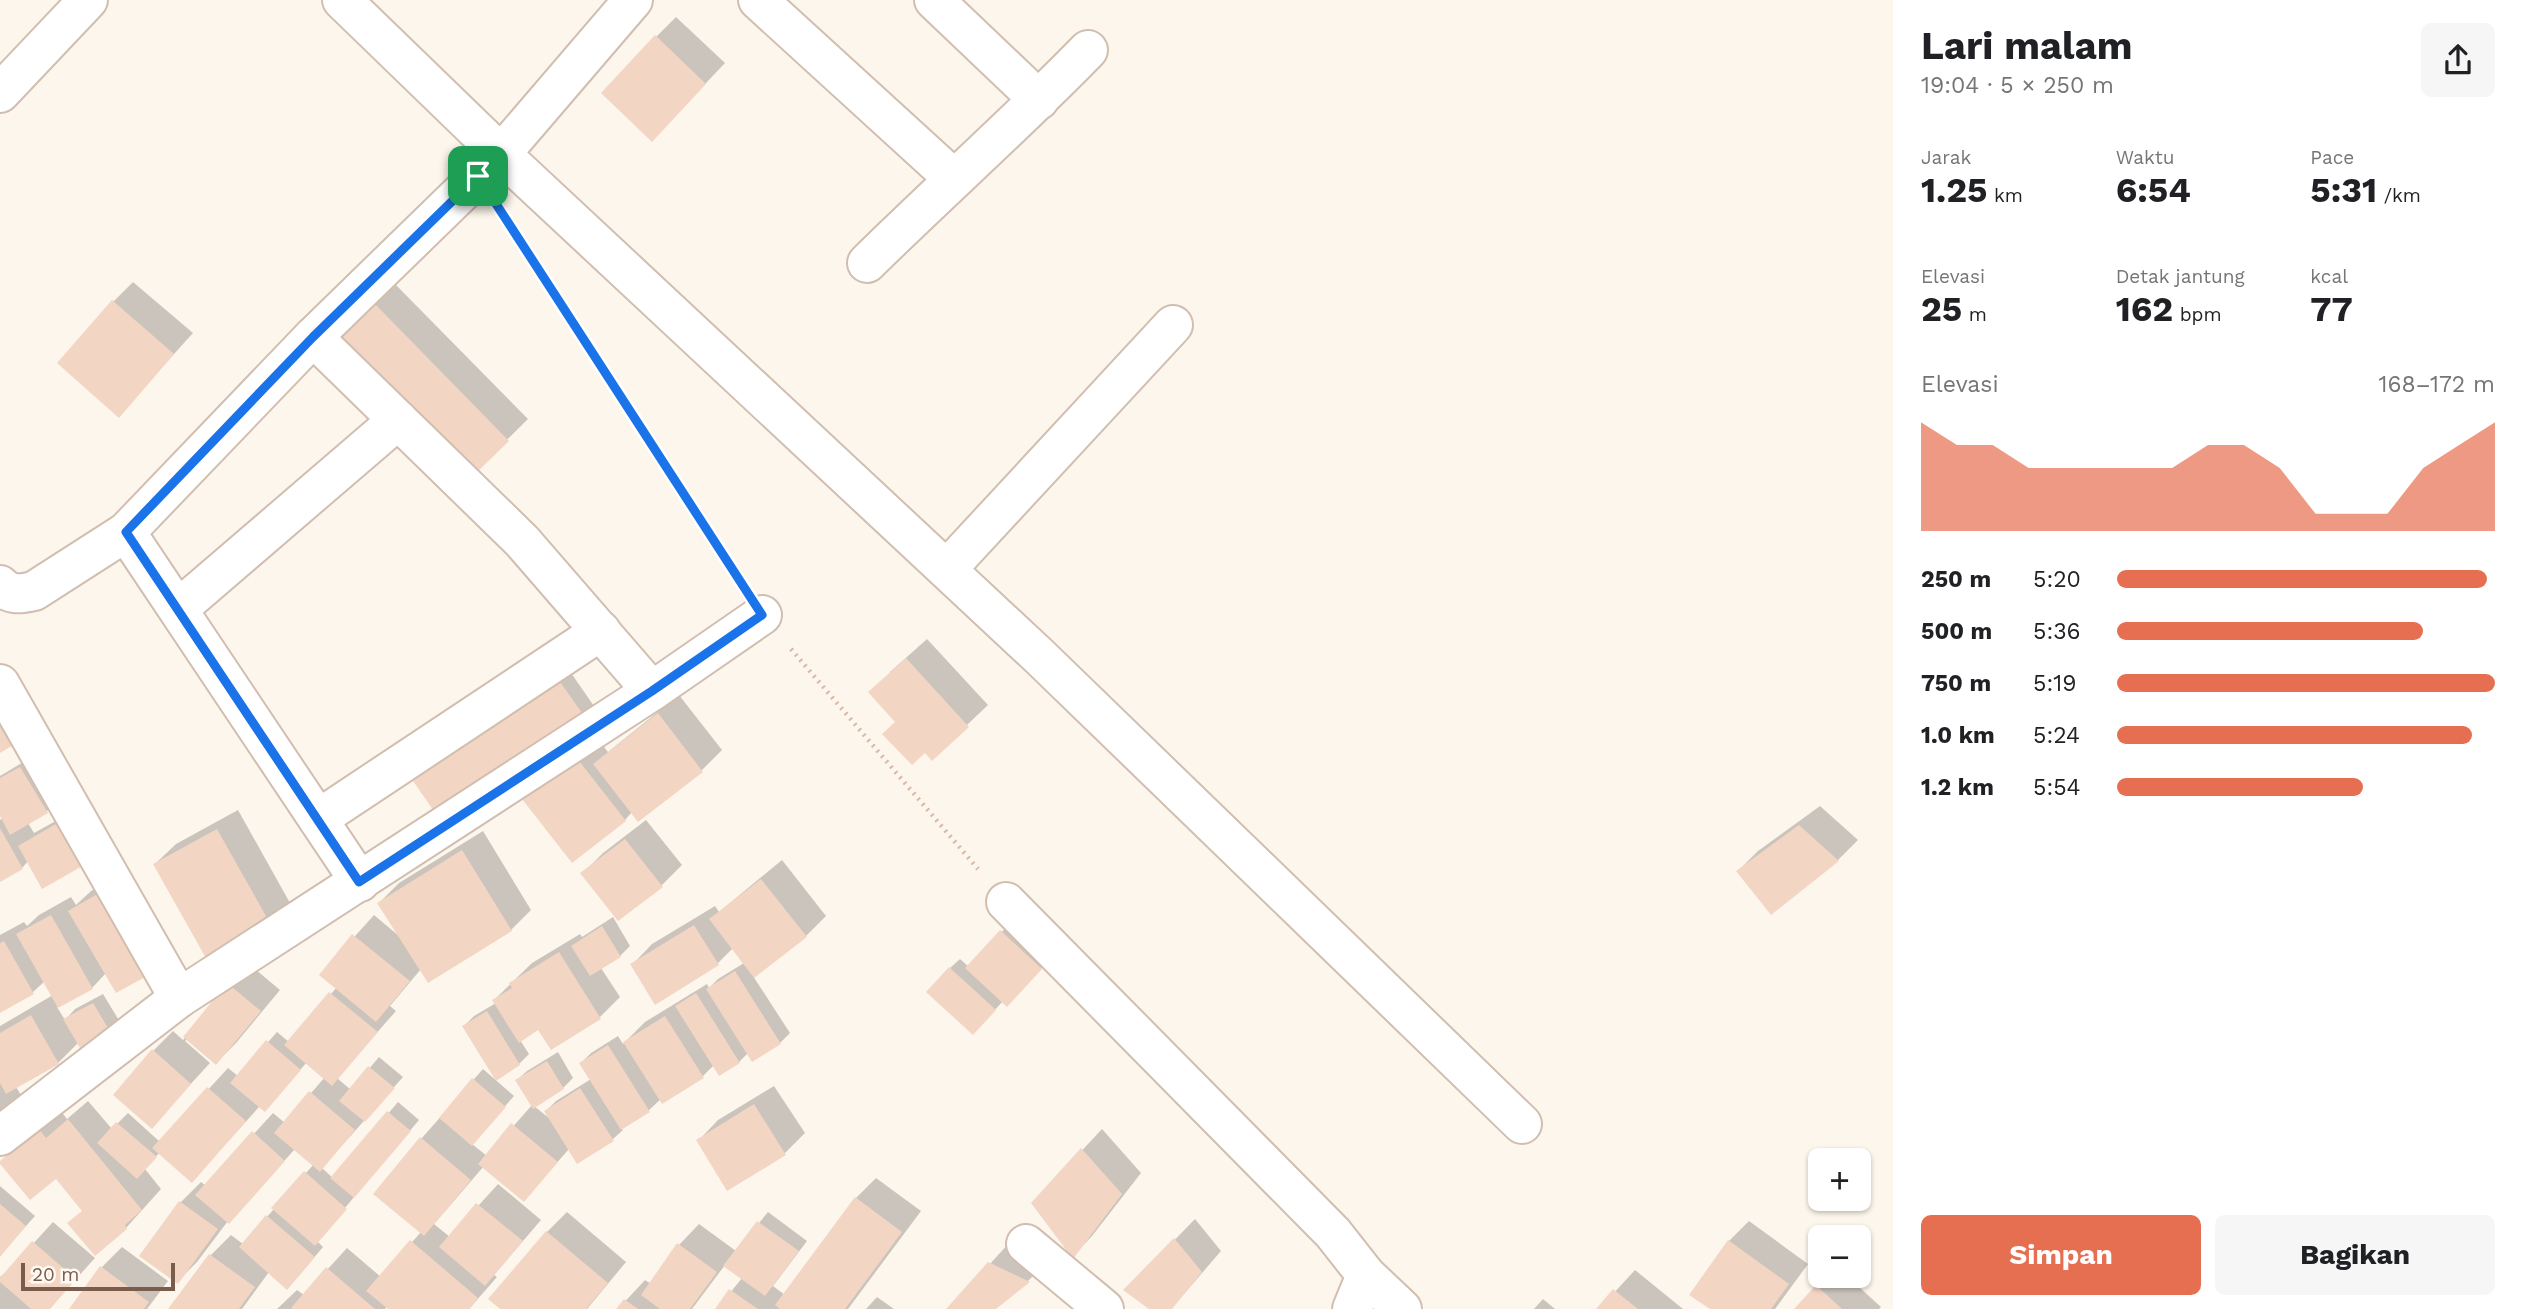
<!DOCTYPE html>
<html lang="id">
<head>
<meta charset="utf-8">
<style>
	:root { --surface:#fff; --page:#f6f6f6; --text:#202124; --muted:#757577; --accent:#e76f51 }
	body { margin:0; font-family:"Work Sans",sans-serif; background:var(--page); color:var(--text); height:100vh; display:flex; flex-direction:column; font-size:26px; white-space:nowrap }
	* { box-sizing:border-box; margin:0 }
	p { font-size:23px; color:var(--muted) }
	.icon { flex:none; width:38px; height:38px; fill:none; stroke:currentColor; stroke-width:2; stroke-linecap:round; stroke-linejoin:round }
	.map { position:relative; flex:1; overflow:hidden }
	.side { display:flex; flex-direction:column; background:var(--surface); width:630px }
	.side>* { flex:none }
	.controls { position:absolute; left:1808px; top:1148px; display:grid; gap:14px }
	.controls a { display:grid; place-items:center; width:63px; height:63px; border-radius:10px; background:var(--surface); box-shadow:0 2px 5px #0004; font-size:35px }
	.scale { position:absolute; left:21px; bottom:18px; width:154px; box-sizing:border-box; padding-left:7px; border:4px solid #7a5c4d; border-top:0; font-size:19px; line-height:24px; white-space:nowrap; color:#7a5c4d; -webkit-text-stroke:5px #fffaf3; paint-order:stroke }
	.pin { position:absolute; display:grid; place-items:center; width:60px; height:60px; color:#fff; margin:-30px; border-radius:14px; box-shadow:0 4px 10px #0006 }
	.round { display:grid; place-items:center; flex:none; width:74px; height:74px; border-radius:10px; background:var(--page) }
	.overview { display:flex; align-items:center; justify-content:space-between; height:119px; padding:0 28px }
	h1 { font-size:38px; font-weight:700; line-height:52px }
	.stats { display:grid; grid-template-columns:repeat(3,1fr); gap:10px; height:119px; padding:7px 28px }
	.stats div { display:grid; align-content:center }
	.stats b { font-size:35px; font-weight:700 }
	.stats small { font-size:19px; font-weight:400 }
	.stats p { font-size:19px }
	.chart { height:196px; padding:14px 28px }
	.chart p { display:flex; justify-content:space-between }
	.chart svg { width:100%; height:126px; margin-top:7px; fill:var(--accent); opacity:.7 }
	.cta { display:flex; gap:14px; margin-top:auto; padding:14px 28px }
	.cta a { flex:1; height:80px; border-radius:10px; background:var(--accent); color:#fff; font-size:28px; font-weight:700; line-height:80px; text-align:center }
	.cta a+a { background:var(--page); color:var(--text) }
	ul { padding:0 28px; list-style:none; font-size:23px }
	li { display:grid; grid-template-columns:112px 84px 1fr; align-items:center; height:52px }
	li i { height:18px; border-radius:9px; background:var(--accent) }
	main { display:flex; flex:1; min-height:0 }
	.map>svg:first-child { display:block }
</style>
</head>
<body>
<main>
<div class="map">
<svg width="1893" height="1309" viewBox="0 0 1893 1309">
	<rect width="100%" height="100%" fill="#fdf6ec"/>
	<g fill="#0003">
		<polygon points="676,17 725,63 672,119 656,37"/>
		<polygon points="133,282 193,333 119,415 113,302"/>
		<polygon points="396,285 528,419 472,474 356,323"/>
		<polygon points="927,639 988,705 932,758 897,721 890,672"/>
		<polygon points="569,670 596,709 415,781 425,771"/>
		<polygon points="679,695 722,750 702,770 639,820 632,812 625,820 525,799 597,738 608,752"/>
		<polygon points="30,758 56,802 46,812 28,823 34,833 72,812 22,868 0,880 0,820 3,818 0,813 0,776"/>
		<polygon points="1820,806 1858,840 1838,860 1771,912 1738,871 1758,851"/>
		<polygon points="238,810 290,903 270,923 155,864 176,844"/>
		<polygon points="646,820 682,865 662,885 618,919 583,873 603,853"/>
		<polygon points="483,831 531,910 511,930 421,969 390,1006 396,1011 337,1078 351,1090 379,1057 403,1077 322,1168 333,1178 398,1102 419,1120 317,1241 323,1247 297,1278 269,1272 242,1309 170,1309 211,1255 231,1235 243,1244 314,1164 295,1149 248,1201 228,1221 197,1262 177,1282 141,1256 181,1202 201,1182 206,1186 273,1113 285,1123 325,1077 307,1062 274,1100 260,1106 192,1181 160,1152 145,1169 161,1189 126,1228 95,1254 84,1210 56,1177 1,1162 21,1142 60,1110 67,1119 88,1101 112,1129 128,1113 160,1142 228,1068 238,1076 277,1032 289,1042 337,987 321,974 374,915 399,936 379,903 399,883"/>
		<polygon points="782,860 826,916 806,936 753,976 790,1033 780,1043 748,1053 739,1062 714,1065 703,1076 661,1099 648,1111 621,1128 623,1130 613,1139 569,1149 524,1200 484,1166 434,1224 450,1237 498,1184 541,1220 494,1275 497,1277 469,1309 390,1309 387,1306 385,1309 277,1309 297,1290 304,1295 347,1248 381,1277 421,1232 421,1139 483,1069 514,1096 472,1144 487,1156 532,1105 517,1080 527,1071 558,1052 573,1078 563,1088 534,1106 549,1118 546,1111 556,1101 591,1079 581,1063 591,1053 618,1036 623,1044 645,1022 707,984 709,988 718,979 744,963 733,948 718,963 656,1002 632,965 652,944 715,906 719,912"/>
		<polygon points="127,870 106,973 92,988 57,1007 65,1020 75,1009 103,994 123,1027 79,1042 58,1063 16,1087 23,1098 0,1120 0,1026 53,995 45,981 33,992 0,1011 0,935 24,922 27,926 39,915 71,897 76,905 91,891"/>
		<polygon points="613,917 630,946 620,956 601,968 620,997 600,1017 539,1028 520,1040 529,1054 519,1064 464,1026 474,1016 496,1003 494,1000 532,963 580,934 582,937"/>
		<polygon points="1011,922 1050,958 1016,995 1003,1001 983,1023 950,968 960,959 969,967"/>
		<polygon points="249,964 280,990 236,1043 216,1063 187,1039 185,1041 210,1063 152,1126 153,1051 173,1031 183,1040 229,984"/>
		<polygon points="774,1086 805,1133 785,1153 698,1141 718,1120"/>
		<polygon points="1102,1129 1141,1173 1092,1236 1073,1256 1033,1203"/>
		<polygon points="876,1178 921,1211 848,1309 717,1309 742,1278 725,1265 692,1309 618,1309 645,1280 651,1284 679,1245 699,1224 736,1251 768,1212 807,1241 773,1286 785,1295 856,1198"/>
		<polygon points="0,1186 35,1216 0,1255"/>
		<polygon points="567,1212 626,1262 587,1309 503,1309 547,1232"/>
		<polygon points="1195,1219 1221,1251 1171,1309 1152,1309 1126,1290"/>
		<polygon points="1749,1221 1808,1264 1775,1309 1713,1309 1729,1241"/>
		<polygon points="53,1222 95,1258 49,1309 0,1309 0,1277 10,1269"/>
		<polygon points="1009,1243 1048,1261 1029,1280 994,1309 949,1309"/>
		<polygon points="122,1247 168,1281 147,1309 71,1309 102,1267"/>
		<polygon points="1635,1270 1683,1309 1599,1309"/>
		<polygon points="1828,1276 1847,1276 1881,1307 1879,1309 1797,1309"/>
		<polygon points="877,1297 894,1309 866,1309"/>
		<polygon points="1543,1299 1555,1309 1534,1309"/>
	</g>
	<g fill="#f3d5c3">
		<polygon points="655,35 706,84 652,142 601,93"/>
		<polygon points="112,300 174,354 119,418 57,363"/>
		<polygon points="375,304 509,441 472,477 334,343"/>
		<polygon points="906,658 969,727 932,761 925,753 912,765 882,734 895,722 868,692"/>
		<polygon points="558,679 587,720 438,817 413,781"/>
		<polygon points="0,705 22,740 0,753"/>
		<polygon points="658,713 703,772 638,822 593,764"/>
		<polygon points="576,757 626,821 572,863 522,799"/>
		<polygon points="20,767 48,813 10,835 0,816 0,778"/>
		<polygon points="61,821 86,864 42,889 18,846"/>
		<polygon points="1799,825 1839,861 1771,915 1736,871"/>
		<polygon points="0,828 23,869 0,882"/>
		<polygon points="217,829 271,925 207,960 153,864"/>
		<polygon points="625,839 663,887 618,921 580,873"/>
		<polygon points="462,850 512,931 428,983 377,903"/>
		<polygon points="761,879 807,937 754,978 709,919"/>
		<polygon points="106,889 154,972 116,993 68,911"/>
		<polygon points="51,915 93,989 58,1008 16,934"/>
		<polygon points="694,925 719,965 655,1005 630,964"/>
		<polygon points="602,926 621,957 590,976 571,946"/>
		<polygon points="1000,930 1042,969 1007,1007 965,968"/>
		<polygon points="352,934 410,981 376,1022 319,975"/>
		<polygon points="4,941 34,994 0,1013 0,943"/>
		<polygon points="559,952 601,1019 551,1050 538,1030 519,1043 492,1000 512,988 509,983"/>
		<polygon points="949,967 996,1010 973,1035 926,992"/>
		<polygon points="735,971 781,1044 752,1062 706,989"/>
		<polygon points="227,983 261,1011 216,1065 183,1037"/>
		<polygon points="329,992 378,1032 332,1086 284,1045"/>
		<polygon points="696,993 740,1063 719,1076 675,1006"/>
		<polygon points="93,1003 114,1038 84,1055 63,1019"/>
		<polygon points="487,1011 520,1065 496,1081 462,1026"/>
		<polygon points="31,1015 59,1064 6,1094 0,1083 0,1033"/>
		<polygon points="665,1016 704,1078 662,1104 623,1042"/>
		<polygon points="266,1040 301,1070 265,1112 230,1083"/>
		<polygon points="608,1045 650,1112 621,1130 579,1063"/>
		<polygon points="152,1049 191,1084 152,1129 113,1095"/>
		<polygon points="547,1061 564,1089 533,1109 515,1080"/>
		<polygon points="368,1066 395,1088 365,1122 339,1101"/>
		<polygon points="472,1078 506,1107 472,1146 439,1118"/>
		<polygon points="207,1087 246,1121 192,1183 152,1148"/>
		<polygon points="580,1088 614,1141 577,1164 544,1111"/>
		<polygon points="309,1091 355,1130 320,1172 274,1133"/>
		<polygon points="754,1104 786,1155 727,1191 696,1140"/>
		<polygon points="387,1111 411,1131 354,1198 330,1178"/>
		<polygon points="68,1119 142,1210 125,1225 127,1229 95,1256 67,1223 82,1211 56,1179 30,1200 0,1164 0,1161 39,1129 46,1138"/>
		<polygon points="116,1122 157,1157 137,1179 97,1143"/>
		<polygon points="511,1123 558,1162 524,1202 478,1164"/>
		<polygon points="252,1131 285,1161 229,1224 195,1195"/>
		<polygon points="420,1137 471,1180 424,1236 373,1194"/>
		<polygon points="1081,1148 1122,1194 1073,1259 1031,1203"/>
		<polygon points="304,1171 347,1209 315,1246 271,1208"/>
		<polygon points="855,1197 902,1232 845,1309 780,1309 775,1305"/>
		<polygon points="179,1201 218,1229 178,1284 139,1256"/>
		<polygon points="476,1203 523,1241 485,1286 439,1247"/>
		<polygon points="0,1204 26,1226 0,1257"/>
		<polygon points="266,1215 315,1257 287,1290 239,1247"/>
		<polygon points="757,1221 799,1251 765,1296 723,1266"/>
		<polygon points="546,1231 608,1283 586,1309 500,1309 488,1299"/>
		<polygon points="1174,1238 1202,1272 1172,1309 1149,1309 1123,1290"/>
		<polygon points="410,1240 478,1298 469,1309 388,1309 366,1291"/>
		<polygon points="1728,1240 1789,1284 1771,1309 1710,1309 1689,1295"/>
		<polygon points="32,1241 76,1279 50,1309 31,1309 0,1282 0,1278"/>
		<polygon points="677,1243 717,1272 690,1309 660,1309 641,1295"/>
		<polygon points="209,1254 255,1287 239,1309 168,1309"/>
		<polygon points="988,1262 1030,1282 996,1309 946,1309"/>
		<polygon points="100,1266 149,1302 144,1309 69,1309"/>
		<polygon points="326,1267 375,1309 293,1309 291,1308"/>
		<polygon points="1816,1285 1842,1309 1794,1309"/>
		<polygon points="729,1289 758,1309 715,1309"/>
		<polygon points="1613,1289 1638,1309 1596,1309"/>
		<polygon points="624,1299 638,1309 616,1309"/>
	</g>
	<g fill="none" stroke-linecap="round" stroke-linejoin="round">
		<defs>
			<g id="minor">
				<polyline points="342,0 501,154 1039,656 1522,1124"/>
				<polyline points="758,0 953,178"/>
				<polyline points="934,0 1039,100"/>
				<polyline points="0,93 88,0"/>
				<path d="M867,263C940,191 1017,123 1088,50"/>
				<polyline points="313,337 501,154 633,0"/>
				<polyline points="126,532 360,882"/>
				<polyline points="947,569 1173,325"/>
				<path d="M0,585C10,596 21,594 34,591L126,532L313,337L522,541L652,691"/>
				<polyline points="178,609 398,420"/>
				<polyline points="0,684 179,998 652,691 762,615"/>
				<polyline points="318,819 601,631"/>
				<polyline points="1006,902 1333,1233 1366,1275 1352,1309"/>
				<polyline points="0,1136 179,998"/>
				<polyline points="1026,1244 1104,1309"/>
				<polyline points="1366,1275 1402,1309"/>
			</g>
		</defs>
		<use href="#minor" stroke="#d1beb0" stroke-width="42"/>
		<g stroke="#d9b8a5" stroke-width="4.5" stroke-dasharray="2 5" stroke-linecap="butt">
			<polyline points="516,235 737,578"/>
			<polyline points="791,649 978,869"/>
		</g>
		<use href="#minor" stroke="#fff" stroke-width="38"/>
	</g>
	<g fill="none" stroke-linecap="round" stroke-linejoin="round">
		<defs>
			<polygon id="route" points="478,176 762,615 652,691 359,882 126,532 313,337"/>
		</defs>
		<use href="#route" stroke="#fff" stroke-width="14"/>
		<use href="#route" stroke="#1a73e8" stroke-width="9"/>
	</g>
</svg>
<div class="controls">
<a>+</a>
<a>−</a>
</div>
<div class="scale">20 m</div>
<div class="pin" style="left:478px;top:176px;background:#1e9e55"><svg class="icon" aria-label="arrive" viewBox="0 0 24 24"><path d="M6 21V4h12l-3 4 3 4H6"/></svg></div>
</div>
<section class="side">
<div class="overview"><div><h1>Lari malam</h1><p>19:04 · 5 × 250 m</p></div><a class="round"><svg class="icon" aria-label="share" viewBox="0 0 24 24"><path d="M12 15V3M7 8l5-5 5 5M5 13v7h14v-7"/></svg></a></div>
<div class="stats">
<div><p>Jarak</p><b>1.25<small> km</small></b></div>
<div><p>Waktu</p><b>6:54</b></div>
<div><p>Pace</p><b>5:31<small> /km</small></b></div>
</div>
<div class="stats">
<div><p>Elevasi</p><b>25<small> m</small></b></div>
<div><p>Detak jantung</p><b>162<small> bpm</small></b></div>
<div><p>kcal</p><b>77</b></div>
</div>
<div class="chart"><p><span>Elevasi</span>168–172 m</p>
<svg viewBox="0 0 160 44" preserveAspectRatio="none"><path d="M0 44V6L10 14L20 14L30 22L40 22L50 22L60 22L70 22L80 14L90 14L100 22L110 38L120 38L130 38L140 22L150 14L160 6V44z"/></svg>
</div>
<ul>
<li><b>250 m</b>5:20<i style="width:98%"></i></li>
<li><b>500 m</b>5:36<i style="width:81%"></i></li>
<li><b>750 m</b>5:19<i style="width:100%"></i></li>
<li><b>1.0 km</b>5:24<i style="width:94%"></i></li>
<li><b>1.2 km</b>5:54<i style="width:65%"></i></li>
</ul>
<div class="cta"><a>Simpan</a><a>Bagikan</a></div>
</section>
</main>
</body>
</html>
